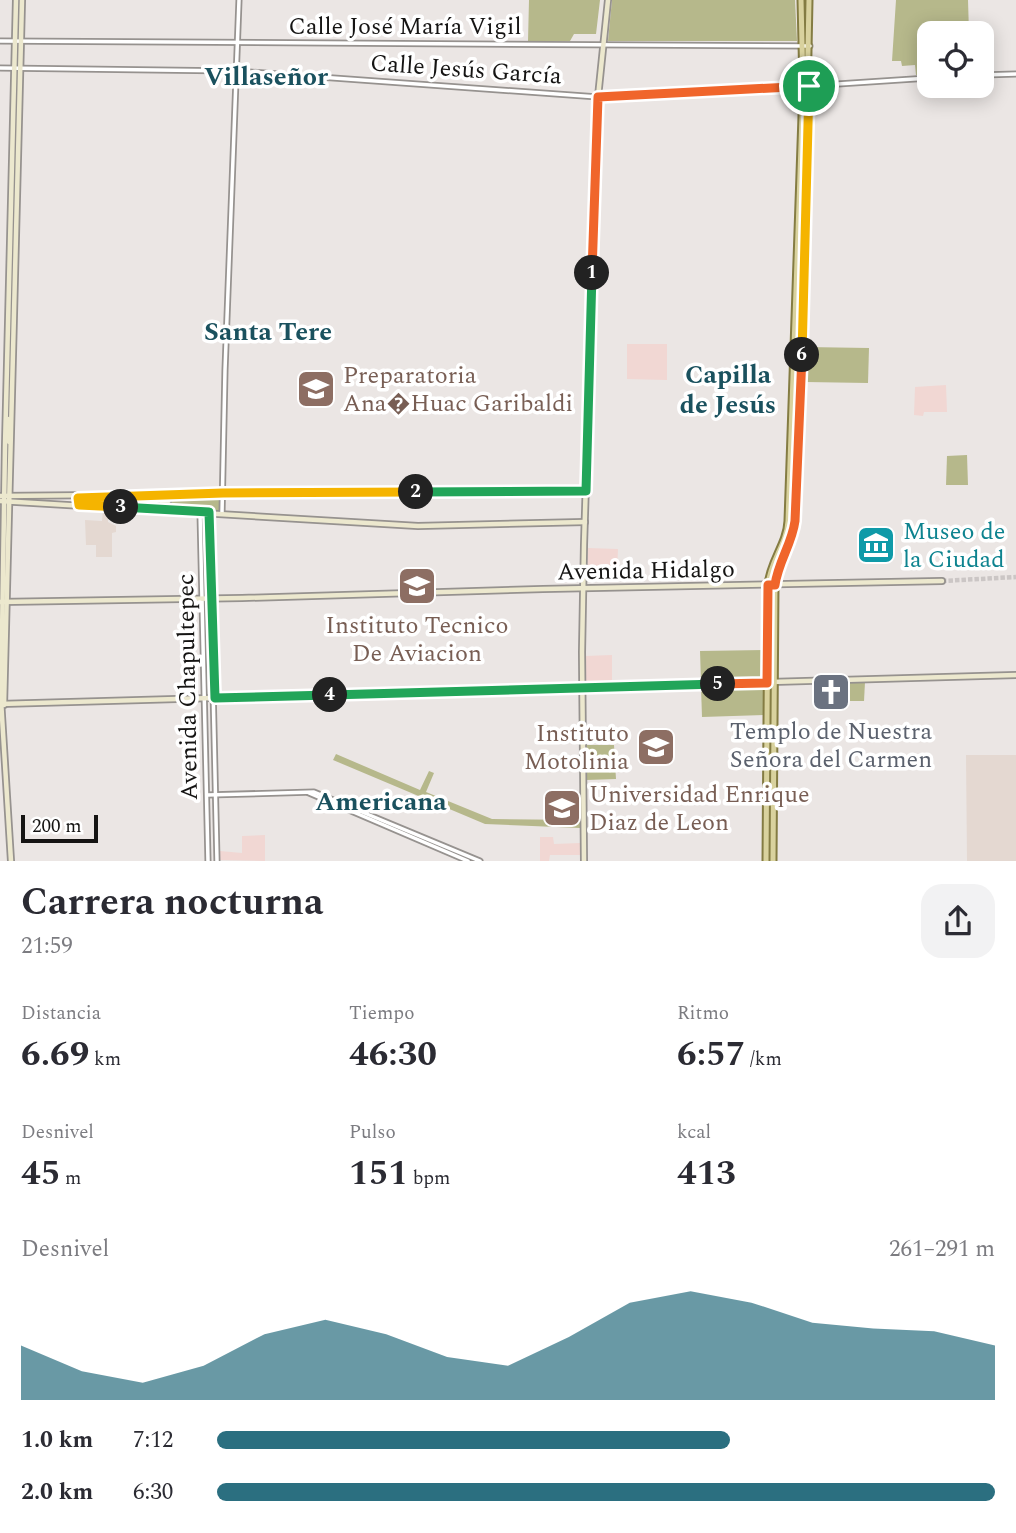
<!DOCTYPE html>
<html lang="es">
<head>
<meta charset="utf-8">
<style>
	:root { --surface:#fff; --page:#f2f2f3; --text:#2b2b33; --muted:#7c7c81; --accent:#2b6f80 }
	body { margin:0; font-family:Spectral,serif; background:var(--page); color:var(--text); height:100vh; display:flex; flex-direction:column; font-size:26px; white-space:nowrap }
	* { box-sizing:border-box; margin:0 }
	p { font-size:23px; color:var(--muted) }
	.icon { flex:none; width:38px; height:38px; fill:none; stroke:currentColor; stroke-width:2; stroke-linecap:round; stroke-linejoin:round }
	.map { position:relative; height:861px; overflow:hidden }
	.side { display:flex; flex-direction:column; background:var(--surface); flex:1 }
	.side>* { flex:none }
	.fabs { position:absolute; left:917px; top:21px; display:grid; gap:14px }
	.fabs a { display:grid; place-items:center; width:77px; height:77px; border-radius:14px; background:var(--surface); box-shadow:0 4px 18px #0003; font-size:35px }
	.scale { position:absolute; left:21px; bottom:18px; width:77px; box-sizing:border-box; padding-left:7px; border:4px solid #151413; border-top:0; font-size:19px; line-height:24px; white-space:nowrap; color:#151413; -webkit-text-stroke:5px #fff; paint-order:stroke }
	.pin { position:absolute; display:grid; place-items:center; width:60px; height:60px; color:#fff; margin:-30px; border:4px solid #fff; border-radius:50%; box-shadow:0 2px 7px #0007 }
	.km { position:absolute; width:35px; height:35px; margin:-18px; border-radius:50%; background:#222; color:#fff; font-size:19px; line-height:35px; text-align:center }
	.round { display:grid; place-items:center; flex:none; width:74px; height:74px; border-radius:21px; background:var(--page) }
	.headline { display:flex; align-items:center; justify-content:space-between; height:119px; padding:0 21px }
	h1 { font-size:38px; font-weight:700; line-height:52px }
	.metrics { display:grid; grid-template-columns:repeat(3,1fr); gap:10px; height:119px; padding:7px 21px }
	.metrics div { display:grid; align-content:center }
	.metrics b { font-size:35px; font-weight:700 }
	.metrics small { font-size:19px; font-weight:400 }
	.metrics p { font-size:19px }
	.chart { height:196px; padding:14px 21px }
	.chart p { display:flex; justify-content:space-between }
	.chart svg { width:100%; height:126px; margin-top:7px; fill:var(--accent); opacity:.7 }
	ul { padding:0 21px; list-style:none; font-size:23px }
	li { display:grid; grid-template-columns:112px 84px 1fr; align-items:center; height:52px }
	li i { height:18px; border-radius:9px; background:var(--accent) }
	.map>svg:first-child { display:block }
</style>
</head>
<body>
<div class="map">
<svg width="1016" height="861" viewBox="0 0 1016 861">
	<rect width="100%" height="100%" fill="#ebe6e4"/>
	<g fill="#e4d8d1">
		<polygon points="103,509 108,509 108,522 116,526 116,532 112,533 112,557 96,557 96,545 86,545 85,520 102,521"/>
		<polygon points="966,755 1016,755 1016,861 967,861"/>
	</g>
	<g fill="#f1d7d3">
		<polygon points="627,344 667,344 667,380 627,379"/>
		<polygon points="946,385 947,412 924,412 923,416 914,415 915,387"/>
		<polygon points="588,548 618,549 617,572 587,572"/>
		<polygon points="612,655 612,682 586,682 585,656"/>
		<polygon points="544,799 579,799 579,819 551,819 551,816 544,816"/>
		<polygon points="265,835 265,861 220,860 220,851 242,853 242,836"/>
		<polygon points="540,837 553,837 554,844 580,843 580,855 550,855 549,861 540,861"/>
	</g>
	<g fill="#b6b88b">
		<polygon points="529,0 600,0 596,34 574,34 570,41 528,41"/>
		<polygon points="612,0 795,0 797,41 608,41"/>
		<polygon points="896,0 968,0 969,33 929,33 929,74 916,75 915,65 902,66 901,61 892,61"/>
		<polygon points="806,347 869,348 868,383 806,382"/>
		<polygon points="967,455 968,485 946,485 947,456"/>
		<polygon points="218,496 220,497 221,508 218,511 173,508 169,504 174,497"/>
		<polygon points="158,497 162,502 158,507 94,503 92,500 95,498"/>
		<polygon points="766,650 766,680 701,682 700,651"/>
		<polygon points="865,682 864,701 839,701 838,683"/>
		<polygon points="766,685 766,715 702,717 701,687"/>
		<polygon points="585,745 614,745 616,779 586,780"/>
		<polygon points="336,754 420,790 429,771 434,773 426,792 492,819 580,820 580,828 485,824 333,760"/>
	</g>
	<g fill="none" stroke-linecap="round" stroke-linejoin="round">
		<polyline stroke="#cbc6c5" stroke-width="4.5" stroke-dasharray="4.5 2" stroke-linecap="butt" points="942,581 1016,577"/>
		<defs>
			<g id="tertiary">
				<polyline points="0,41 810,46"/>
				<polyline points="0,68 235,71 598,97 747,90 929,78"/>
				<polyline points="982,75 1016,74"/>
				<polyline points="200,512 208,861"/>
				<polyline points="209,513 217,861"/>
				<polyline points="222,513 225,370 239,0"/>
				<polyline points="309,793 468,861"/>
				<polyline points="207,795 314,792 480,861"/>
			</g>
			<g id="secondary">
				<polyline points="8,419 9,442"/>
				<polyline points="172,495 167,502 172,510"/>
				<polyline points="0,496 586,490"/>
				<polyline points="0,501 418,526 585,522"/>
				<polyline points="158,509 163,502 159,495"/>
				<polyline points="0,602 242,598 543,589 942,581"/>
				<polyline points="0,704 1016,675"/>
				<polyline points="4,705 22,0"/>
				<polyline points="11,861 1,700 5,446 16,0"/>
				<polyline points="584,861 582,652 584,545 598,97 608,0"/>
			</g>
			<g id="primary">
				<path d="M766,861L768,585C770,561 787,544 788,521L803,87L801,0"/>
				<polyline points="773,861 775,585 777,572 792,538 795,521 801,404 809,0"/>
			</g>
		</defs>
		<use href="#tertiary" stroke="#96928f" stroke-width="7"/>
		<use href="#secondary" stroke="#96928f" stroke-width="8"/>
		<use href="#primary" stroke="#847c43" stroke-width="9"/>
		<use href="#tertiary" stroke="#fff" stroke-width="3.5"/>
		<use href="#secondary" stroke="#ece8ce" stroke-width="4.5"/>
		<use href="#primary" stroke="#d9d29e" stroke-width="5"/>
	</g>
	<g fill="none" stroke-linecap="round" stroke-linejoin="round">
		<defs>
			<polyline id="split-1" points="592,273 598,97 809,86"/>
			<polyline id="split-2" points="416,492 586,491 592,273"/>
			<polyline id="split-3" points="121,507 79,505 78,498 223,493 416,492"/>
			<polyline id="split-4" points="121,507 209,512 215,698 330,695"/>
			<polyline id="split-5" points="330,695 718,684"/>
			<path id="split-6" d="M718,684L767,683L768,585H775C778,562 792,544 795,521L802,355"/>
			<polyline id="split-7" points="802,355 809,86"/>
		</defs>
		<use href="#split-1" stroke="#fff" stroke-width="14"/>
		<use href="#split-2" stroke="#fff" stroke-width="14"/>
		<use href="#split-3" stroke="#fff" stroke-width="14"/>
		<use href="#split-4" stroke="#fff" stroke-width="14"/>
		<use href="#split-5" stroke="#fff" stroke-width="14"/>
		<use href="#split-6" stroke="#fff" stroke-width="14"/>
		<use href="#split-7" stroke="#fff" stroke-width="14"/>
		<use href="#split-1" stroke="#f0652b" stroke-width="9"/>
		<use href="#split-2" stroke="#22a559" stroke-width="9"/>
		<use href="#split-3" stroke="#f5b400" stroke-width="9"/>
		<use href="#split-4" stroke="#22a559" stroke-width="9"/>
		<use href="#split-5" stroke="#22a559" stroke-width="9"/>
		<use href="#split-6" stroke="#f0652b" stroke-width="9"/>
		<use href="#split-7" stroke="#f5b400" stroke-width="9"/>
	</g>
	<defs>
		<symbol id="university-square" viewBox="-11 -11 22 22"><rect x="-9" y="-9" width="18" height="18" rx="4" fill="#8d6e63" stroke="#fff"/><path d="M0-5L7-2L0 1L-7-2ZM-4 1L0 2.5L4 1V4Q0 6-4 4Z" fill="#fff"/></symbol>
		<symbol id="museum-square" viewBox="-11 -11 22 22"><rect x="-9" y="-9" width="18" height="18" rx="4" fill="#0f9aa8" stroke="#fff"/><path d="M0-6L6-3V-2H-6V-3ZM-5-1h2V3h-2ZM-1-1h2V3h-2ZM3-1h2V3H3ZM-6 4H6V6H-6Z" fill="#fff"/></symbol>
		<symbol id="church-square" viewBox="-11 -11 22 22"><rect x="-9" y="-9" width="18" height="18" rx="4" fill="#6b7280" stroke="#fff"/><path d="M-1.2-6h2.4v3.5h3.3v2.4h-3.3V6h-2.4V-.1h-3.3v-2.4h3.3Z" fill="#fff"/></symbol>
	</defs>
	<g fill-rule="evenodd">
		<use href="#university-square" x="294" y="367" width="44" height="44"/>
		<use href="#museum-square" x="854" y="523" width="44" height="44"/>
		<use href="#university-square" x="395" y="564" width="44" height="44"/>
		<use href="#church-square" x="809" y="670" width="44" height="44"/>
		<use href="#university-square" x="634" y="725" width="44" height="44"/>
		<use href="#university-square" x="540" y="786" width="44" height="44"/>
	</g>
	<g text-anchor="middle" stroke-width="7" stroke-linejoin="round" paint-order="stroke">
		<g font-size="24" fill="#151413" stroke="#fff">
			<text x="405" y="34">Calle José María Vigil</text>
			<text transform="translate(466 69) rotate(4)" y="8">Calle Jesús García</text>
			<text transform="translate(646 570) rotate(-1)" y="8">Avenida Hidalgo</text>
			<text transform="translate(187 687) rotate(-91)" y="8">Avenida Chapultepec</text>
		</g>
		<g font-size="24" fill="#785e54" stroke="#fff" text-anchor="start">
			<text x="343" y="383">Preparatoria<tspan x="343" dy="28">Ana�Huac Garibaldi</tspan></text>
			<text x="417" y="633" text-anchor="middle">Instituto Tecnico<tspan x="417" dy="28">De Aviacion</tspan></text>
			<text x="629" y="741" text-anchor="end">Instituto<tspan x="629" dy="28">Motolinia</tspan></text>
			<text x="589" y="802">Universidad Enrique<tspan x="589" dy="28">Diaz de Leon</tspan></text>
		</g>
		<g font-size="24" fill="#0d838f" stroke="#fff" text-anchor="start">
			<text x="903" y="539">Museo de<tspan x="903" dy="28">la Ciudad</tspan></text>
		</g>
		<g font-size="24" fill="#5b616d" stroke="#fff">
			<text x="831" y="739">Templo de Nuestra<tspan x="831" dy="28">Señora del Carmen</tspan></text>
		</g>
		<g font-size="26" font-weight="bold" fill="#1a515e" stroke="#fff">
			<text x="266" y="85">Villaseñor</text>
			<text x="268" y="340">Santa Tere</text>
			<text x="728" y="383">Capilla<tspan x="728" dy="30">de Jesús</tspan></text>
			<text x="381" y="810">Americana</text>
		</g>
	</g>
</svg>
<div class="fabs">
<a><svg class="icon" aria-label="locate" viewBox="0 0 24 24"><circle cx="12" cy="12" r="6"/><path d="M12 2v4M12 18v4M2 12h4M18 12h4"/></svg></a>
</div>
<div class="scale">200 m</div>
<div class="pin" style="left:809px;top:86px;background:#1e9e55"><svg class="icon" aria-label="arrive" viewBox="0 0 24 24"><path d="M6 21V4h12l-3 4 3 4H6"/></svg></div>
<b class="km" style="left:592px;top:273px">1</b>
<b class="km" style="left:416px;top:492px">2</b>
<b class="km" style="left:121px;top:507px">3</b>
<b class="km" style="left:330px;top:695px">4</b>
<b class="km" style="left:718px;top:684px">5</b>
<b class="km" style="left:802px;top:355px">6</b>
</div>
<section class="side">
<div class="headline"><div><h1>Carrera nocturna</h1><p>21:59</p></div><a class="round"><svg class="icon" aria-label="share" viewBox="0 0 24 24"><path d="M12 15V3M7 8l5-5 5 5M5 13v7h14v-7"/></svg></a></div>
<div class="metrics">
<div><p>Distancia</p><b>6.69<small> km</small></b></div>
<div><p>Tiempo</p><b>46:30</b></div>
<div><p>Ritmo</p><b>6:57<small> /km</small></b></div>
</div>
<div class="metrics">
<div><p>Desnivel</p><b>45<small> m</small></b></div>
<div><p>Pulso</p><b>151<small> bpm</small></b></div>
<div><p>kcal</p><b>413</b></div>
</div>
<div class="chart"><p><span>Desnivel</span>261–291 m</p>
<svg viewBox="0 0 160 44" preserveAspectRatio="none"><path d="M0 44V25L10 34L20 38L30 32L40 21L50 16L60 21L70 29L80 32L90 22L100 10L110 6L120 10L130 17L140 19L150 20L160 25V44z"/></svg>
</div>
<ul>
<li><b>1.0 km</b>7:12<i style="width:66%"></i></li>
<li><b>2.0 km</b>6:30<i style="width:100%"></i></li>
</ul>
</section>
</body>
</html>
